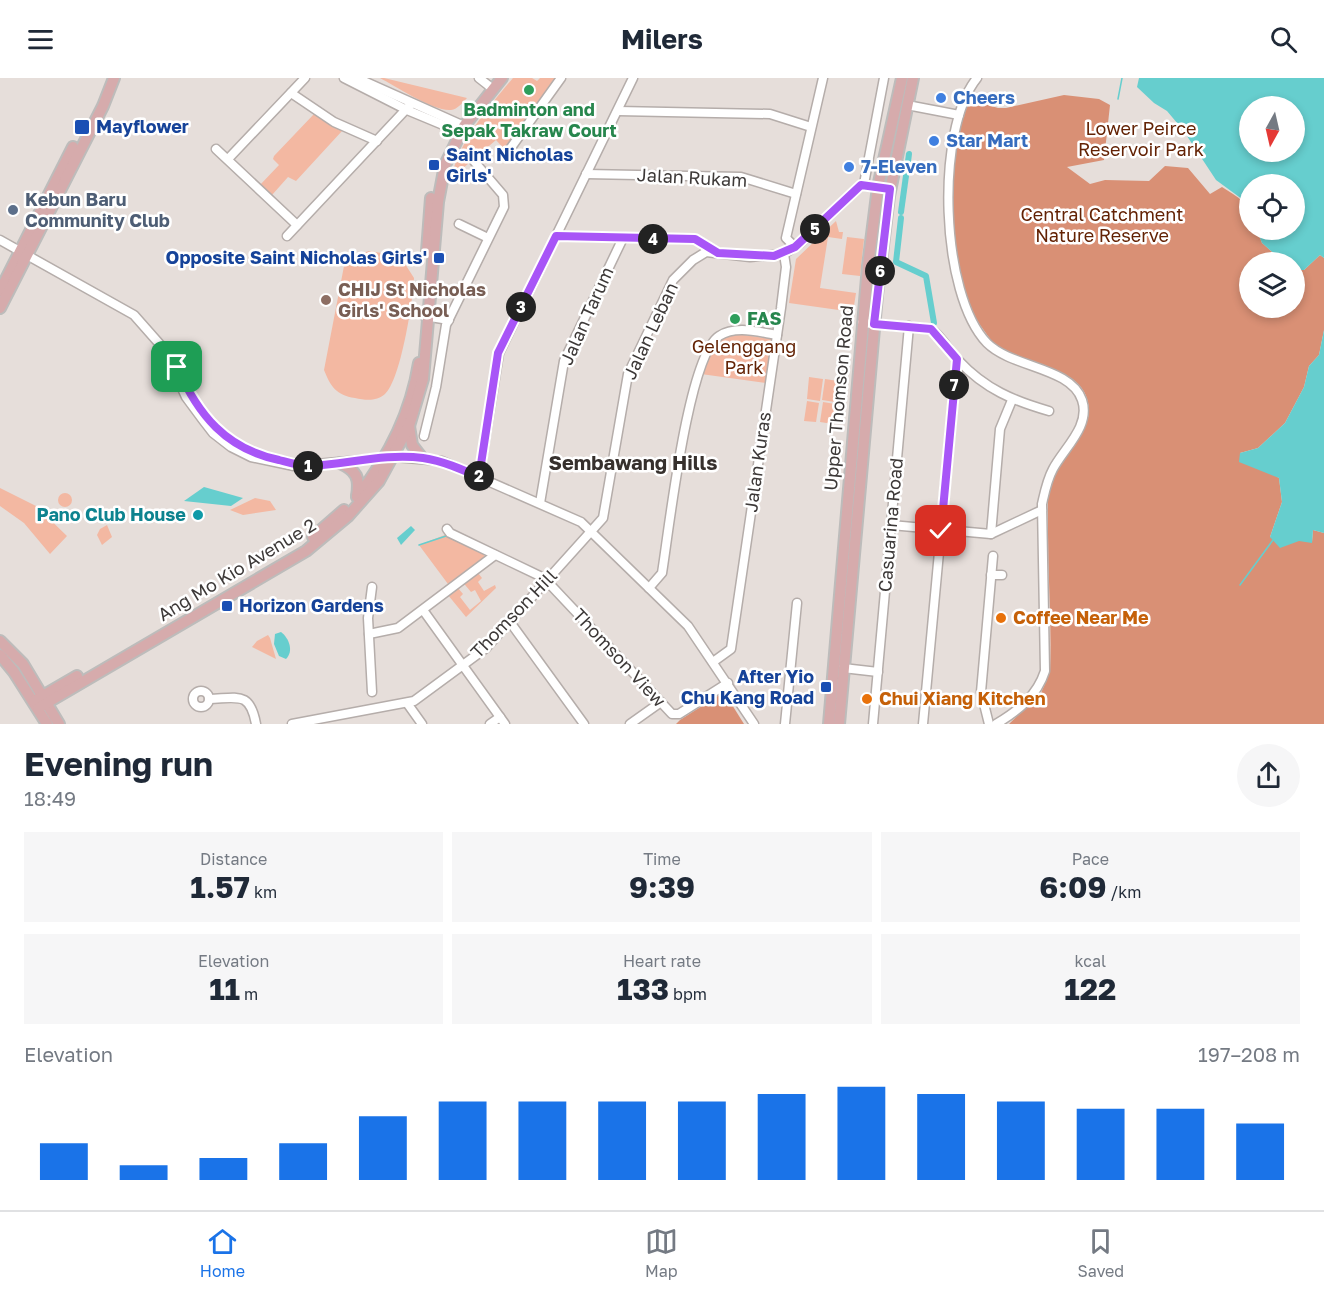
<!DOCTYPE html>
<html lang="en">
<head>
<meta charset="utf-8">
<style>
	:root { --surface:#fff; --page:#f6f6f7; --text:#1f2937; --muted:#747a83; --line:#e0e1e3; --accent:#1a73e8 }
	body { margin:0; font-family:"Golos Text",sans-serif; background:var(--page); color:var(--text); height:100vh; display:flex; flex-direction:column; font-size:22px; white-space:nowrap }
	* { box-sizing:border-box; margin:0 }
	p { font-size:20px; color:var(--muted) }
	.icon { flex:none; width:33px; height:33px; fill:none; stroke:currentColor; stroke-width:2; stroke-linecap:round; stroke-linejoin:round }
	.map { position:relative; height:646px; overflow:hidden }
	.panel { display:flex; flex-direction:column; background:var(--surface); flex:1 }
	.panel>* { flex:none }
	.needle { width:39px; rotate:188deg }
	.controls { position:absolute; left:1239px; top:18px; display:grid; gap:12px }
	.controls a { display:grid; place-items:center; width:66px; height:66px; border-radius:50%; background:var(--surface); box-shadow:0 3px 9px #0003; font-size:30px }
	.pin { position:absolute; display:grid; place-items:center; width:51px; height:51px; color:#fff; margin:-26px; border-radius:12px; box-shadow:0 3px 9px #0006 }
	.km { position:absolute; width:30px; height:30px; margin:-15px; border-radius:50%; background:#222; color:#fff; font-size:16px; line-height:30px; text-align:center }
	.round { display:grid; place-items:center; flex:none; width:63px; height:63px; border-radius:32px; background:var(--page) }
	.overview { display:flex; align-items:center; justify-content:space-between; height:102px; padding:0 24px }
	h1 { font-size:33px; font-weight:700; line-height:45px }
	.stats { display:grid; grid-template-columns:repeat(3,1fr); gap:9px; height:102px; padding:6px 24px }
	.stats div { display:grid; align-content:center; border-radius:0px; background:var(--page); text-align:center }
	.stats b { font-size:30px; font-weight:700 }
	.stats small { font-size:16px; font-weight:400 }
	.stats p { font-size:16px }
	.chart { height:168px; padding:12px 24px }
	.chart p { display:flex; justify-content:space-between }
	.chart svg { width:100%; height:108px; margin-top:6px; stroke:var(--accent); stroke-width:6 }
	header { display:flex; justify-content:space-between; align-items:center; height:78px; padding:0 24px; background:var(--surface); font-size:27px; font-weight:700 }
	.menu { display:flex; justify-content:space-around; align-items:center; height:84px; border-top:2px solid var(--line); background:var(--surface); font-size:16px; color:var(--muted) }
	.menu a { display:grid; justify-items:center; gap:3px }
	.menu .active { color:var(--accent) }
	.map>svg:first-child { display:block }
</style>
</head>
<body>
<header><svg class="icon" aria-label="menu" viewBox="0 0 24 24"><path d="M4 6h16M4 12h16M4 18h16"/></svg>Milers<svg class="icon" aria-label="search" viewBox="0 0 24 24"><circle cx="10" cy="10" r="6"/><path d="M15 15l6 6"/></svg></header>
<div class="map">
<svg width="1324" height="646" viewBox="0 0 1324 646">
	<rect width="100%" height="100%" fill="#e6deda"/>
	<g fill="#f3b8a2">
		<path d="M380,0H384L467,20C462,25 458,31 451,32C435,34 395,8 380,0Z"/>
		<path d="M513,0H532L537,3L540,0H558L506,73L496,62L455,97L452,96C463,58 488,30 513,0Z"/>
		<polygon points="314,36 342,53 296,103 288,99 272,117 260,107 279,87 273,81 274,78"/>
		<polygon points="836,143 839,154 843,154 842,161 828,159 820,210 856,215 853,234 789,225 796,181"/>
		<polygon points="847,159 864,161 860,198 842,196"/>
		<path d="M369,173L400,178L414,200C413,222 401,302 385,316C376,324 365,322 355,320C336,317 331,309 324,292L344,188L354,178Z"/>
		<path d="M738,256L771,261L766,305L701,296C711,275 713,260 738,256Z"/>
		<polygon points="809,299 823,301 820,323 807,321"/>
		<polygon points="825,301 838,303 835,324 822,322"/>
		<polygon points="807,323 819,325 816,344 804,343"/>
		<polygon points="823,324 835,326 833,346 820,344"/>
		<polygon points="0,410 36,428 67,458 50,476 24,445 0,428"/>
		<circle cx="65" cy="422" r="7"/>
		<polygon points="255,420 270,423 276,432 243,437 230,432"/>
		<polygon points="107,447 112,459 102,467 97,457 100,451"/>
		<polygon points="450,455 483,471 485,481 434,521 430,520 448,506 419,467"/>
		<polygon points="478,495 482,500 478,504 484,513 495,507 496,510 466,539 448,517 458,510 463,516 460,519 470,532 481,523 475,512 471,514 461,502 470,501"/>
		<polygon points="268,557 270,560 276,581 252,569 257,563"/>
	</g>
	<g fill="#d99075">
		<path d="M1064,17L1099,21L1110,27L1104,82L1067,89L1090,106L1105,102L1149,103L1165,88L1188,90L1210,116L1222,109C1244,123 1249,124 1250,152H1257L1262,165L1284,184H1250V230H1294L1295,192H1304L1320,177L1324,180V252L1319,277L1309,288L1304,309L1285,345L1258,370L1240,375L1279,400L1282,424L1270,459L1312,464L1313,452L1324,455V646H1009L1041,615L1050,594C1052,548 1048,503 1048,457C1048,439 1046,415 1052,398C1064,370 1099,352 1086,318C1076,289 1023,286 1000,271C992,265 986,255 980,247C940,185 949,89 966,20L998,30H1006Z"/>
		<polygon points="724,614 744,646 676,646 680,642"/>
	</g>
	<g fill="#66cece" fill-rule="evenodd">
		<path d="M1139,0H1324V180L1320,177L1304,192H1295L1294,184H1284L1262,165L1257,152H1294V106H1250L1249,134L1246,124L1216,102L1183,52L1167,33L1154,25L1137,9ZM1250,28H1294V74H1250Z"/>
		<polygon points="1324,225 1324,455 1313,452 1312,465 1299,463 1280,470 1270,459 1282,424 1279,400 1239,384 1240,375 1258,370 1285,345 1304,309 1309,288 1319,277 1324,252"/>
		<polygon points="204,409 243,420 231,428 184,423"/>
		<polygon points="411,448 415,452 401,467 397,460"/>
		<path d="M281,554C289,560 294,573 286,581L279,578L274,566L275,556Z"/>
	</g>
	<g fill="none" stroke-linecap="round" stroke-linejoin="round">
		<g stroke="#66cece" stroke-width="1.5">
			<polyline points="1118,21 1122,0"/>
			<polyline points="419,467 446,458 462,465"/>
			<polyline points="1240,507 1273,462"/>
		</g>
		<g stroke="#66cece" stroke-width="6">
			<polyline points="901,134 909,76"/>
			<polyline points="901,140 896,184 926,198 934,245"/>
		</g>
		<defs>
			<g id="minor">
				<polyline points="344,0 407,32 460,54"/>
				<polyline points="357,0 464,48"/>
				<polyline points="479,0 493,11"/>
				<path d="M977,0C935,52 940,216 987,265C1012,290 1071,289 1082,322C1091,348 1064,370 1053,391C1047,402 1045,413 1042,426L1045,593C1037,618 1018,633 996,646"/>
				<polyline points="291,15 334,44 377,63"/>
				<polyline points="907,27 959,37"/>
				<polyline points="618,33 770,36 811,49"/>
				<polyline points="216,71 297,147"/>
				<polyline points="510,71 561,0"/>
				<polyline points="228,81 305,0"/>
				<polyline points="586,96 741,99 796,116"/>
				<polyline points="864,106 884,0"/>
				<polyline points="459,146 488,160"/>
				<polyline points="287,158 411,26"/>
				<polyline points="556,158 695,161 717,174"/>
				<polyline points="0,162 134,237 164,271 186,319 203,342 213,355 231,369 251,379 294,388 394,379 442,383 581,444 688,548 754,646"/>
				<polyline points="795,169 786,160 823,0"/>
				<polyline points="424,238 449,242"/>
				<path d="M862,245L931,251C943,260 949,273 959,283C985,311 1014,323 1049,333"/>
				<polyline points="424,358 436,309 446,247 504,129 503,117 473,82"/>
				<polyline points="479,399 499,275 633,0"/>
				<polyline points="540,425 564,283 623,160"/>
				<polyline points="891,447 991,456 1042,432"/>
				<polyline points="447,451 450,455 544,500 672,636 679,636 728,605"/>
				<polyline points="991,456 1000,351 1012,322"/>
				<polyline points="991,497 1002,497"/>
				<polyline points="372,509 368,540 372,614"/>
				<path d="M649,510L662,495C669,452 688,278 719,258C736,247 758,254 777,257"/>
				<polyline points="423,532 505,646"/>
				<polyline points="510,544 584,646"/>
				<polyline points="369,556 398,550 495,477"/>
				<polyline points="713,584 731,571 732,564 781,230 786,189 784,176"/>
				<polyline points="843,590 878,594"/>
				<circle cx="201" cy="621" r="8"/>
				<path d="M209,621C238,620 250,613 256,646"/>
				<polyline points="407,625 422,646"/>
				<polyline points="292,646 414,623 486,570 603,440 628,296 673,202 693,182 706,174 750,179 784,176 800,165 861,107 890,111"/>
				<polyline points="490,646 500,639"/>
				<polyline points="630,646 661,624"/>
				<polyline points="785,646 797,525"/>
				<polyline points="873,646 909,248"/>
				<polyline points="923,646 957,281"/>
				<polyline points="989,646 981,614 993,478"/>
			</g>
			<g id="major">
				<polyline points="427,173 431,120"/>
				<polyline points="0,213 73,69"/>
				<polyline points="0,230 103,28 114,0"/>
				<polyline points="409,348 412,367 422,380"/>
				<path d="M340,385C357,393 360,400 357,418"/>
				<path d="M357,419C389,379 411,335 419,285"/>
				<polyline points="313,459 344,432"/>
				<polyline points="0,563 23,586 59,646"/>
				<polyline points="0,577 14,594 47,646"/>
				<polyline points="34,623 77,598"/>
				<polyline points="38,630 306,473 348,438 379,403 409,348 423,301 438,124 445,87 464,48 502,0"/>
				<polyline points="829,646 868,188 878,109 902,0"/>
				<polyline points="839,646 877,217 889,118 913,0"/>
			</g>
		</defs>
		<use href="#minor" stroke="#b5adaa" stroke-width="11"/>
		<use href="#major" stroke="#bdbcbb" stroke-width="14"/>
		<use href="#minor" stroke="#fff" stroke-width="8"/>
		<use href="#major" stroke="#d6abac" stroke-width="10"/>
	</g>
	<g fill="none" stroke-linecap="round" stroke-linejoin="round">
		<defs>
			<path id="route" d="M177,289C198,337 226,371 279,382C290,385 299,388 310,388C348,386 386,375 423,380C443,383 461,391 479,399L498,275L556,158L695,161L718,175L774,178L795,169L861,107L890,111L874,246L931,251L957,281L941,453"/>
		</defs>
		<use href="#route" stroke="#fff" stroke-width="12"/>
		<use href="#route" stroke="#a855f7" stroke-width="8"/>
	</g>
	<g fill="#2e9e5b" stroke="#fff" stroke-width="2">
		<circle cx="529" cy="12" r="6"/>
		<circle cx="735" cy="241" r="6"/>
	</g>
	<g fill="#3f7fe0" stroke="#fff" stroke-width="2">
		<circle cx="941" cy="20" r="6"/>
		<circle cx="934" cy="63" r="6"/>
		<circle cx="849" cy="89" r="6"/>
	</g>
	<g fill="#1a4fb4" stroke="#fff" stroke-width="2">
		<rect x="74" y="41" width="16" height="16" rx="3"/>
		<rect x="428" y="81" width="12" height="12" rx="3"/>
		<rect x="433" y="174" width="12" height="12" rx="3"/>
		<rect x="221" y="522" width="12" height="12" rx="3"/>
		<rect x="820" y="603" width="12" height="12" rx="3"/>
	</g>
	<circle fill="#5c6f8a" stroke="#fff" stroke-width="2" cx="13" cy="132" r="6"/>
	<circle fill="#8d6e63" stroke="#fff" stroke-width="2" cx="326" cy="222" r="6"/>
	<circle fill="#0f9aa8" stroke="#fff" stroke-width="2" cx="198" cy="437" r="6"/>
	<g fill="#e8710a" stroke="#fff" stroke-width="2">
		<circle cx="1001" cy="540" r="6"/>
		<circle cx="867" cy="621" r="6"/>
	</g>
	<g text-anchor="middle" stroke-width="5" stroke-linejoin="round" paint-order="stroke">
		<g font-size="18" font-weight="bold" fill="#366cbe" stroke="#fff" text-anchor="start">
			<text x="953" y="26">Cheers</text>
			<text x="946" y="69">Star Mart</text>
			<text x="861" y="95">7-Eleven</text>
		</g>
		<g font-size="18" font-weight="bold" fill="#27864d" stroke="#fff">
			<text x="529" y="38">Badminton and<tspan x="529" dy="21">Sepak Takraw Court</tspan></text>
			<text x="747" y="247" text-anchor="start">FAS</text>
		</g>
		<g font-size="18" font-weight="bold" fill="#164399" stroke="#fff" text-anchor="start">
			<text x="96" y="55">Mayflower</text>
			<text x="446" y="83">Saint Nicholas<tspan x="446" dy="21">Girls'</tspan></text>
			<text x="427" y="186" text-anchor="end">Opposite Saint Nicholas Girls'</text>
			<text x="239" y="534">Horizon Gardens</text>
			<text x="814" y="605" text-anchor="end">After Yio<tspan x="814" dy="21">Chu Kang Road</tspan></text>
		</g>
		<g font-size="18" fill="#632204" stroke="#fff">
			<text x="1141" y="57">Lower Peirce<tspan x="1141" dy="21">Reservoir Park</tspan></text>
			<text x="1102" y="143">Central Catchment<tspan x="1102" dy="21">Nature Reserve</tspan></text>
			<text x="744" y="275">Gelenggang<tspan x="744" dy="21">Park</tspan></text>
		</g>
		<g font-size="18" fill="#3d3938" stroke="#fff">
			<text transform="translate(692 100) rotate(3)" y="6">Jalan Rukam</text>
			<text transform="translate(587 238) rotate(-66)" y="6">Jalan Tarum</text>
			<text transform="translate(651 253) rotate(-65)" y="6">Jalan Leban</text>
			<text transform="translate(839 320) rotate(-85)" y="6">Upper Thomson Road</text>
			<text transform="translate(758 384) rotate(-82)" y="6">Jalan Kuras</text>
			<text transform="translate(891 447) rotate(-85)" y="6">Casuarina Road</text>
			<text transform="translate(237 492) rotate(-31)" y="6">Ang Mo Kio Avenue 2</text>
			<text transform="translate(514 536) rotate(-46)" y="6">Thomson Hill</text>
			<text transform="translate(619 580) rotate(47)" y="6">Thomson View</text>
		</g>
		<g font-size="18" font-weight="bold" fill="#4e5e75" stroke="#fff" text-anchor="start">
			<text x="25" y="128">Kebun Baru<tspan x="25" dy="21">Community Club</tspan></text>
		</g>
		<g font-size="18" font-weight="bold" fill="#785e54" stroke="#fff" text-anchor="start">
			<text x="338" y="218">CHIJ St Nicholas<tspan x="338" dy="21">Girls' School</tspan></text>
		</g>
		<g font-size="18" font-weight="bold" fill="#0d838f" stroke="#fff" text-anchor="end">
			<text x="186" y="443">Pano Club House</text>
		</g>
		<g font-size="18" font-weight="bold" fill="#c56008" stroke="#fff" text-anchor="start">
			<text x="1013" y="546">Coffee Near Me</text>
			<text x="879" y="627">Chui Xiang Kitchen</text>
		</g>
		<g font-size="20" font-weight="bold" fill="#36302d" stroke="#fff">
			<text x="633" y="392">Sembawang Hills</text>
		</g>
	</g>
</svg>
<div class="controls">
<a><svg class="needle" viewBox="-14 -14 28 28"><path d="M0-13l5 13h-10z" fill="#e53935"/><path d="M0 13l5-13h-10z" fill="#747a83"/></svg></a>
<a><svg class="icon" aria-label="locate" viewBox="0 0 24 24"><circle cx="12" cy="12" r="6"/><path d="M12 2v4M12 18v4M2 12h4M18 12h4"/></svg></a>
<a><svg class="icon" aria-label="layers" viewBox="0 0 24 24"><path d="M12 4l9 5-9 5-9-5zM3 14l9 5 9-5"/></svg></a>
</div>
<div class="pin" style="left:177px;top:289px;background:#1e9e55"><svg class="icon" aria-label="arrive" viewBox="0 0 24 24"><path d="M6 21V4h12l-3 4 3 4H6"/></svg></div>
<div class="pin" style="left:941px;top:453px;background:#d93025"><svg class="icon" aria-label="check" viewBox="0 0 24 24"><path d="M5 12l5 5 9-10"/></svg></div>
<b class="km" style="left:308px;top:388px">1</b>
<b class="km" style="left:479px;top:398px">2</b>
<b class="km" style="left:521px;top:229px">3</b>
<b class="km" style="left:653px;top:161px">4</b>
<b class="km" style="left:815px;top:151px">5</b>
<b class="km" style="left:880px;top:193px">6</b>
<b class="km" style="left:954px;top:307px">7</b>
</div>
<section class="panel">
<div class="overview"><div><h1>Evening run</h1><p>18:49</p></div><a class="round"><svg class="icon" aria-label="share" viewBox="0 0 24 24"><path d="M12 15V3M7 8l5-5 5 5M5 13v7h14v-7"/></svg></a></div>
<div class="stats">
<div><p>Distance</p><b>1.57<small> km</small></b></div>
<div><p>Time</p><b>9:39</b></div>
<div><p>Pace</p><b>6:09<small> /km</small></b></div>
</div>
<div class="stats">
<div><p>Elevation</p><b>11<small> m</small></b></div>
<div><p>Heart rate</p><b>133<small> bpm</small></b></div>
<div><p>kcal</p><b>122</b></div>
</div>
<div class="chart"><p><span>Elevation</span>197–208 m</p>
<svg viewBox="0 0 160 44" preserveAspectRatio="none"><path d="M5 44V29M15 44V38M25 44V35M35 44V29M45 44V18M55 44V12M65 44V12M75 44V12M85 44V12M95 44V9M105 44V6M115 44V9M125 44V12M135 44V15M145 44V15M155 44V21"/></svg>
</div>
</section>
<nav class="menu">
<a class="active"><svg class="icon" aria-label="home" viewBox="0 0 24 24"><path d="M3 11l9-7 9 7M6 9v11h12V9"/></svg>Home</a>
<a><svg class="icon" aria-label="map" viewBox="0 0 24 24"><path d="M3 6l6-2 6 2 6-2v14l-6 2-6-2-6 2zM9 4v14M15 6v14"/></svg>Map</a>
<a><svg class="icon" aria-label="saved" viewBox="0 0 24 24"><path d="M7 4h10v16l-5-4-5 4z"/></svg>Saved</a>
</nav>
</body>
</html>
